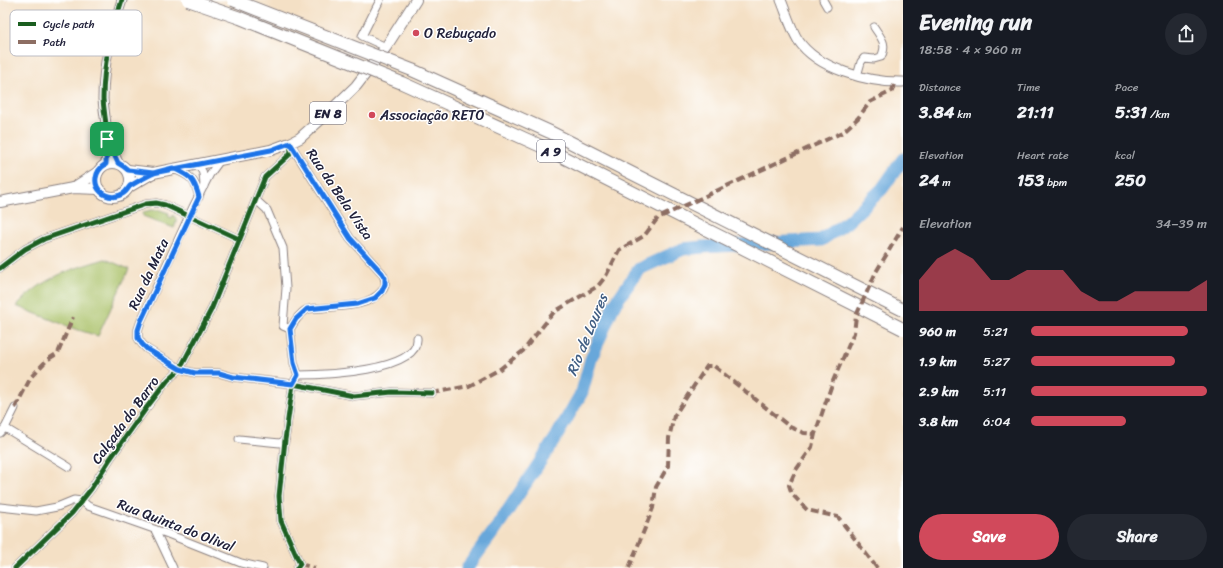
<!DOCTYPE html>
<html lang="en">
<head>
<meta charset="utf-8">
<style>
	:root { --surface:#171b24; --page:#242831; --text:#f1f3f6; --muted:#9ea1a6; --accent:#d1495b }
	body { margin:0; font-family:Sriracha,sans-serif; background:var(--page); color:var(--text); height:100vh; display:flex; flex-direction:column; font-size:15px; white-space:nowrap }
	* { box-sizing:border-box; margin:0 }
	p { font-size:13px; color:var(--muted) }
	.icon { flex:none; width:22px; height:22px; fill:none; stroke:currentColor; stroke-width:2; stroke-linecap:round; stroke-linejoin:round }
	.map { position:relative; flex:1; overflow:hidden }
	.sheet { display:flex; flex-direction:column; background:var(--surface); width:320px }
	.sheet>* { flex:none }
	.pin { position:absolute; display:grid; place-items:center; width:34px; height:34px; color:#fff; margin:-17px; border-radius:8px; box-shadow:0 2px 6px #0006 }
	.round { display:grid; place-items:center; flex:none; width:42px; height:42px; border-radius:21px; background:var(--page) }
	.headline { display:flex; align-items:center; justify-content:space-between; height:68px; padding:0 16px }
	h1 { font-size:22px; font-weight:800; line-height:30px }
	.metrics { display:grid; grid-template-columns:repeat(3,1fr); gap:6px; height:68px; padding:4px 16px }
	.metrics div { display:grid; align-content:center }
	.metrics b { font-size:17px; font-weight:800 }
	.metrics small { font-size:11px; font-weight:400 }
	.metrics p { font-size:11px }
	.chart { height:112px; padding:8px 16px }
	.chart p { display:flex; justify-content:space-between }
	.chart svg { width:100%; height:72px; margin-top:4px; fill:var(--accent); opacity:.7 }
	.action { display:flex; gap:8px; margin-top:auto; padding:8px 16px }
	.action a { flex:1; height:46px; border-radius:24px; background:var(--accent); color:#fff; font-size:16px; font-weight:800; line-height:46px; text-align:center }
	.action a+a { background:var(--page); color:var(--text) }
	ul { padding:0 16px; list-style:none; font-size:13px }
	li { display:grid; grid-template-columns:64px 48px 1fr; align-items:center; height:30px }
	li i { height:10px; border-radius:5px; background:var(--accent) }
	main { display:flex; flex:1; min-height:0 }
	.map>svg:first-child { display:block }
</style>
</head>
<body>
<main>
<div class="map">
<svg width="903" height="568" viewBox="0 0 903 568">
	<rect width="100%" height="100%" fill="#fff"/>
	<filter id="ink" filterUnits="userSpaceOnUse"><feTurbulence type="fractalNoise" baseFrequency=".025" numOctaves="2"/><feDisplacementMap in="SourceGraphic" scale="8" xChannelSelector="R" yChannelSelector="G"/><feConvolveMatrix kernelMatrix="1 2 1 2 8 2 1 2 1" color-interpolation-filters="sRGB"/></filter>
	<filter id="wash" filterUnits="userSpaceOnUse"><feTurbulence type="fractalNoise" baseFrequency=".012" numOctaves="4" result="noise"/><feDisplacementMap in="SourceGraphic" scale="16" xChannelSelector="R" yChannelSelector="G"/><feGaussianBlur stdDeviation="0.9" result="paint"/><feColorMatrix in="noise" values="0 0 0 0 0 0 0 0 0 0 0 0 0 0 0 0 0 1.4 0 .05"/><feComposite in="paint" operator="in"/></filter>
	<g filter="url(#wash)">
		<rect width="100%" height="100%" fill="#f4e0c5"/>
		<g fill="#a8c065" stroke="#657150">
			<path d="M151,210H160L169,213L168,216L172,218L173,215C178,219 176,223 174,228L143,216V212Z"/>
			<path d="M105,259L129,269L98,336L75,329L16,306C44,277 68,270 105,259Z"/>
		</g>
		<g fill="none" stroke-linecap="round" stroke-linejoin="round">
			<polyline stroke="#67a7da" stroke-width="13" points="467,568 497,527 555,439 582,392 591,359 614,305 639,269 683,249 703,247 821,240 846,223 882,189 903,159"/>
		</g>
	</g>
	<g filter="url(#ink)">
		<g fill="none" stroke-linecap="round" stroke-linejoin="round">
			<defs>
				<g id="street">
					<polyline points="380,0 362,36 386,47"/>
					<polyline points="823,0 827,7"/>
					<path d="M857,76L861,62L864,58L874,59L881,57C888,44 881,38 874,27"/>
					<polyline points="221,159 210,174 193,207 141,321 138,330 138,338 142,344 147,349 180,369 195,373 219,373 233,377 293,384 298,375"/>
					<path d="M195,164C205,170 203,175 204,186"/>
					<path d="M174,169C191,176 195,179 199,197"/>
					<path d="M256,200L267,210L283,248L286,288L283,326L290,329L294,363L298,375C321,375 420,372 417,338"/>
					<polyline points="0,268 25,249 44,239 146,204 156,203 165,205 239,239"/>
					<path d="M290,329C294,322 299,314 306,310C310,308 317,308 322,308C341,306 367,307 381,292C387,286 386,280 382,273L350,238L291,145"/>
					<polyline points="5,428 15,408"/>
					<polyline points="0,433 5,428 69,467"/>
					<polyline points="239,439 280,443 285,440"/>
					<polyline points="0,507 36,511 57,507 74,500 82,501 88,506 168,534 241,563 263,568"/>
					<polyline points="155,530 173,568"/>
					<polyline points="15,568 72,513 91,489 110,459 147,407 168,380 180,369 211,310 265,177 288,156 291,152 290,143"/>
					<polyline points="297,568 300,564 281,521 279,496 285,440 293,384 354,396 392,392 432,393"/>
				</g>
				<g id="secondary">
					<path d="M781,0C786,12 791,29 798,40C817,69 870,83 903,82"/>
					<polyline points="109,142 118,163"/>
					<path d="M106,164C107,156 108,147 107,139C107,126 104,113 103,99C103,64 111,33 122,0"/>
				</g>
				<g id="primary">
					<circle cx="113" cy="180" r="17"/>
					<polyline points="128,170 153,173"/>
					<polyline points="129,187 153,173 271,150 290,143 300,138 330,111 356,86 386,47 416,0"/>
					<polyline points="73,188 98,172"/>
					<polyline points="0,202 73,188 99,189"/>
				</g>
			</defs>
			<use href="#street" stroke="#8b8180" stroke-width="9"/>
			<use href="#secondary" stroke="#8b8180" stroke-width="11"/>
			<use href="#primary" stroke="#8b8180" stroke-width="12"/>
			<use href="#street" stroke="#fff" stroke-width="7"/>
			<use href="#secondary" stroke="#fff" stroke-width="9"/>
			<use href="#primary" stroke="#fff" stroke-width="10"/>
			<defs>
				<g id="highway-bridge">
					<polyline points="188,0 240,18 402,83 543,147 903,329"/>
					<polyline points="233,0 412,70 550,132 903,310"/>
				</g>
			</defs>
			<use href="#highway-bridge" stroke="#8b8180" stroke-width="14" stroke-linecap="butt"/>
			<use href="#highway-bridge" stroke="#fff" stroke-width="12"/>
			<g stroke="#8d6e63" stroke-width="4" stroke-dasharray="8 4" stroke-linecap="butt">
				<polyline points="432,393 469,386 500,369 523,351 554,312 598,286 606,276 619,250 644,236 658,218 843,132 858,118 870,102 892,91 895,82"/>
				<polyline points="15,408 31,377 47,360 58,353 73,317"/>
				<polyline points="300,564 315,568"/>
				<polyline points="629,568 653,508 656,487 668,466 669,438 674,416 707,366 714,366 790,427 804,433 815,434"/>
				<polyline points="877,568 838,517 807,510 792,494 789,485 796,470 812,447 815,434 833,381 854,333 856,316 876,272 903,227"/>
			</g>
			<defs>
				<g id="cycleway">
					<path d="M106,164C107,156 108,147 107,139C107,126 104,113 103,99C103,64 111,33 122,0"/>
					<polyline points="0,268 25,249 44,239 146,204 156,203 165,205 239,239"/>
					<polyline points="15,568 72,513 91,489 110,459 147,407 168,380 180,369 211,310 265,177 288,156 291,152 290,143"/>
					<polyline points="297,568 300,564 281,521 279,496 285,440 293,384 354,396 392,392 432,393"/>
				</g>
			</defs>
			<use href="#cycleway" stroke="#fff" stroke-width="8"/>
			<use href="#cycleway" stroke="#1b5e20" stroke-width="5"/>
		</g>
	</g>
	<g fill="none" stroke-linecap="round" stroke-linejoin="round" filter="url(#ink)">
		<defs>
			<path id="route" d="M107,139L106,164C101,167 97,171 96,178C95,184 98,189 101,192C108,198 117,198 124,193C127,191 128,188 130,186C137,182 145,177 152,174C158,171 166,170 173,168C190,176 194,178 199,197L141,321L138,330V338L142,344L147,349L180,369L195,373H219L233,377L293,384L298,375L294,363L290,329L296,319L307,309L357,304L375,298L382,291L385,284V278L382,273L350,238L290,143L271,150L153,173L128,170L123,166L118,163L107,139"/>
		</defs>
		<use href="#route" stroke="#fff" stroke-width="8"/>
		<use href="#route" stroke="#1a73e8" stroke-width="5"/>
	</g>
	<g fill="#d1495b" stroke="#fff" stroke-width="1.5">
		<circle cx="416" cy="33" r="4"/>
		<circle cx="372" cy="115" r="4"/>
	</g>
	<g text-anchor="middle" stroke-width="3" stroke-linejoin="round" paint-order="stroke">
		<g fill="#fff" stroke="#646476" stroke-width="1">
			<rect x="310" y="102" width="36" height="22" rx="3"/>
			<rect x="537" y="140" width="28" height="22" rx="3"/>
		</g>
		<g font-size="13" font-weight="bold" fill="#22223b">
			<text x="328" y="118">EN 8</text>
			<text x="551" y="156">A 9</text>
		</g>
		<g font-size="14" fill="#22223b" stroke="#fff" text-anchor="start">
			<text x="424" y="38">O Rebuçado</text>
			<text x="380" y="120">Associação RETO</text>
		</g>
		<g font-size="14" fill="#22223b" stroke="#fff">
			<text transform="translate(340 194) rotate(56)" y="5">Rua da Bela Vista</text>
			<text transform="translate(148 274) rotate(-65)" y="5">Rua da Mata</text>
			<text transform="translate(125 420) rotate(-54)" y="5">Calçada do Barro</text>
			<text transform="translate(176 525) rotate(21)" y="5">Rua Quinta do Olival</text>
		</g>
		<g font-size="15" font-style="italic" fill="#415e83" stroke="#fff">
			<text transform="translate(587 335) rotate(-68)" y="5">Rio de Loures</text>
		</g>
	</g>
	<rect x="10" y="10" width="132" height="46" rx="6" fill="#fff" stroke="#bdbdc4" stroke-width="1"/>
	<rect x="18" y="22" width="18" height="4" fill="#1b5e20"/>
	<rect x="18" y="40" width="18" height="4" fill="#8d6e63"/>
	<g font-size="11" fill="#22223b">
		<text x="43" y="28">Cycle path</text>
		<text x="43" y="46">Path</text>
	</g>
</svg>
<div class="pin" style="left:107px;top:139px;background:#1e9e55"><svg class="icon" aria-label="arrive" viewBox="0 0 24 24"><path d="M6 21V4h12l-3 4 3 4H6"/></svg></div>
</div>
<section class="sheet">
<div class="headline"><div><h1>Evening run</h1><p>18:58 · 4 × 960 m</p></div><a class="round"><svg class="icon" aria-label="share" viewBox="0 0 24 24"><path d="M12 15V3M7 8l5-5 5 5M5 13v7h14v-7"/></svg></a></div>
<div class="metrics">
<div><p>Distance</p><b>3.84<small> km</small></b></div>
<div><p>Time</p><b>21:11</b></div>
<div><p>Pace</p><b>5:31<small> /km</small></b></div>
</div>
<div class="metrics">
<div><p>Elevation</p><b>24<small> m</small></b></div>
<div><p>Heart rate</p><b>153<small> bpm</small></b></div>
<div><p>kcal</p><b>250</b></div>
</div>
<div class="chart"><p><span>Elevation</span>34–39 m</p>
<svg viewBox="0 0 160 44" preserveAspectRatio="none"><path d="M0 44V25L10 12L20 6L30 12L40 25L50 25L60 19L70 19L80 19L90 32L100 38L110 38L120 32L130 32L140 32L150 32L160 25V44z"/></svg>
</div>
<ul>
<li><b>960 m</b>5:21<i style="width:89%"></i></li>
<li><b>1.9 km</b>5:27<i style="width:82%"></i></li>
<li><b>2.9 km</b>5:11<i style="width:100%"></i></li>
<li><b>3.8 km</b>6:04<i style="width:54%"></i></li>
</ul>
<div class="action"><a>Save</a><a>Share</a></div>
</section>
</main>
</body>
</html>
